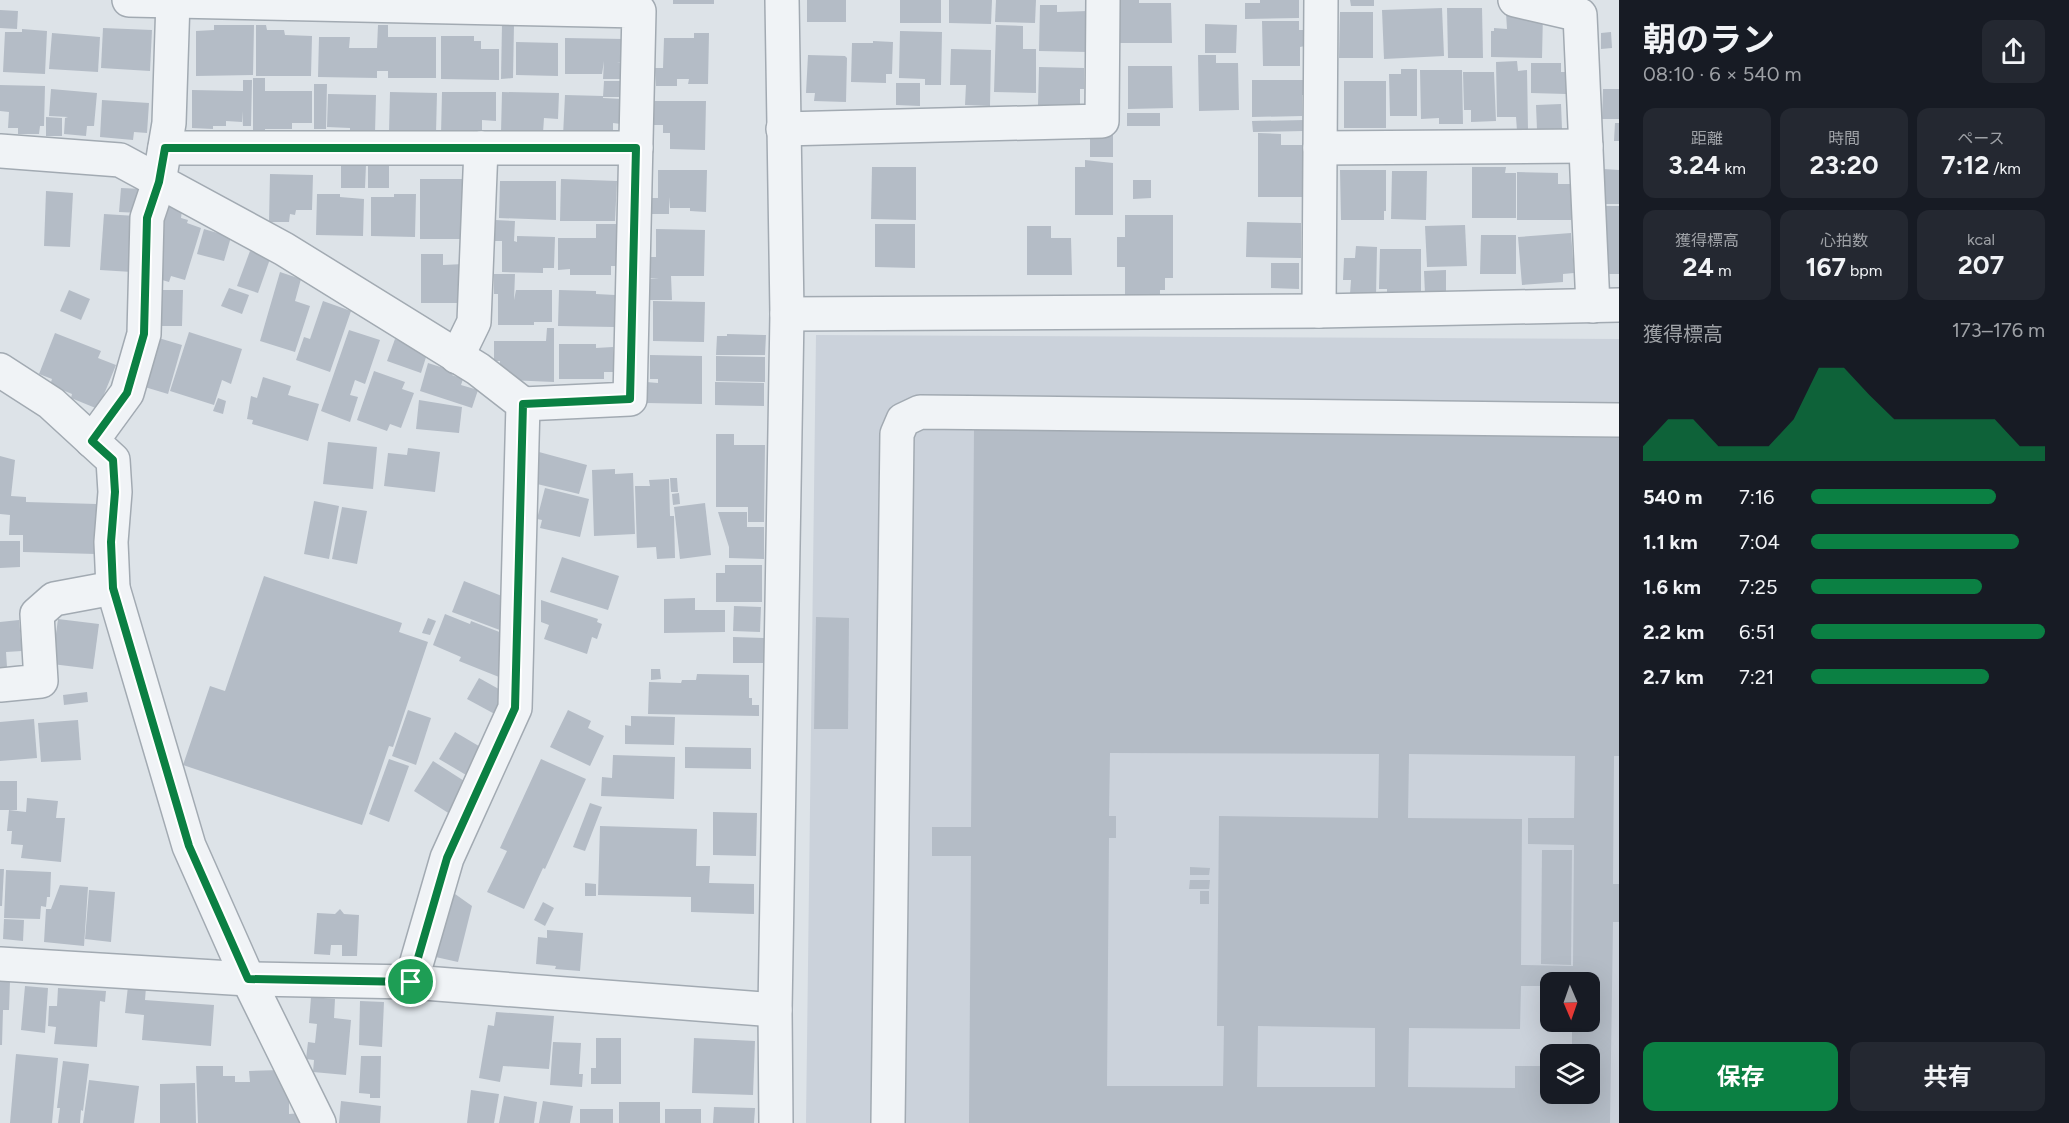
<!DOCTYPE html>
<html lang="ja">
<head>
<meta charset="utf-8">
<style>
	:root { --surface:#171b24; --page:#242831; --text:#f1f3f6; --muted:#9ea1a6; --accent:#0b8043 }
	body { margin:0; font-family:Figtree,"Noto Sans JP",sans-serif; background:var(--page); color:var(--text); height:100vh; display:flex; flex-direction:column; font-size:22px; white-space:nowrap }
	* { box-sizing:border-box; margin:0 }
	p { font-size:20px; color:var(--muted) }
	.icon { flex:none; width:33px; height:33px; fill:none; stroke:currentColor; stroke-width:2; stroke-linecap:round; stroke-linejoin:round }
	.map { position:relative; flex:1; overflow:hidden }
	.drawer { display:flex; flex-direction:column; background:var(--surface); width:450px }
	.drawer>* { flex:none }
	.needle { width:39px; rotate:178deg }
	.buttons { position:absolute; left:1540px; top:972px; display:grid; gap:12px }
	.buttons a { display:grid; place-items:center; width:60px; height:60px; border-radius:12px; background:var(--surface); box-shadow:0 6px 24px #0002; font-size:30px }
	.pin { position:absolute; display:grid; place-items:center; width:51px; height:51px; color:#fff; margin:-26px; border:3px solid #fff; border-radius:50%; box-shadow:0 2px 6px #0007 }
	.round { display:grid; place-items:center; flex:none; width:63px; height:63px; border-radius:12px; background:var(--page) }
	.summary { display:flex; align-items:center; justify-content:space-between; height:102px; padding:0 24px }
	h1 { font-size:33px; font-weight:700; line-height:45px }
	.figures { display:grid; grid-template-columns:repeat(3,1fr); gap:9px; height:102px; padding:6px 24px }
	.figures div { display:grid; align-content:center; border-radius:12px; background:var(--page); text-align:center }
	.figures b { font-size:26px; font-weight:700 }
	.figures small { font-size:16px; font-weight:400 }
	.figures p { font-size:16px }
	.chart { height:168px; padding:12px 24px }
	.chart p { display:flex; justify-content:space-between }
	.chart svg { width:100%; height:108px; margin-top:6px; fill:var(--accent); opacity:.7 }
	.action { display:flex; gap:12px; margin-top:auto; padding:12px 24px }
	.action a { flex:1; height:69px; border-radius:12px; background:var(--accent); color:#fff; font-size:24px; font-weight:700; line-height:69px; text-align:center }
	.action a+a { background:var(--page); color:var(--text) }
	ul { padding:0 24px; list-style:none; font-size:20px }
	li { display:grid; grid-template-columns:96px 72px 1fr; align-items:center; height:45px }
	li i { height:15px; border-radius:8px; background:var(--accent) }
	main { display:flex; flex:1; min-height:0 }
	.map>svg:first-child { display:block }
</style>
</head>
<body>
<main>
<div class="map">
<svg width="1619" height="1123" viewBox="0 0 1619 1123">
	<rect width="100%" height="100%" fill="#dde3e8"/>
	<path fill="#cbd2db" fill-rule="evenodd" d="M816,335L1619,339V1123H806ZM1551,982H1590V1022H1551ZM1551,1054H1590V1094H1551Z"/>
	<g fill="#b4bcc6" fill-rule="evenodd">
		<rect x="673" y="0" width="41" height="4"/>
		<rect x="807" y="0" width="39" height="22"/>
		<rect x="900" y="0" width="41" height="23"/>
		<polygon points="949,0 992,0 991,24 949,23"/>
		<polygon points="996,0 1036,0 1035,23 995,22"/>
		<polygon points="1117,0 1139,0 1139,3 1171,3 1172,43 1117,43"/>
		<polygon points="1260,0 1299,0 1299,18 1245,19 1245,3 1260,3"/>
		<polygon points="1350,0 1374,0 1374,6 1351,6"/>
		<polygon points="1040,5 1057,5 1057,12 1088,11 1088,52 1039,51"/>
		<polygon points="1442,8 1444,56 1384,59 1382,10"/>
		<polygon points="1447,8 1482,8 1483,58 1448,58"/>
		<polygon points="0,10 18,11 17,29 0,28"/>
		<polygon points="1340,12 1373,12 1373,58 1339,58"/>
		<polygon points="1506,13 1543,13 1542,58 1491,57 1491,31 1494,31 1494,28 1507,29"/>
		<polygon points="1262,21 1299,21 1299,30 1305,30 1305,46 1300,47 1300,66 1263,66"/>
		<polygon points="502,24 514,24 513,78 501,79"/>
		<polygon points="1205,24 1237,25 1236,53 1205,53"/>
		<polygon points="214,25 254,25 253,75 196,76 196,31 214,30"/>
		<polygon points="256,25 266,25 267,30 284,30 285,35 312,36 311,76 256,76"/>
		<polygon points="378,25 388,25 388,37 436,37 436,78 388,78 388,71 377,71 377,78 318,77 319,37 350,37 349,48 377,48"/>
		<polygon points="996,25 1023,26 1023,49 1036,49 1036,93 994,92"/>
		<polygon points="103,28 152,30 150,71 101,68"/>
		<polygon points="22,29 47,31 45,74 3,72 5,32 22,32"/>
		<polygon points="900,31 942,32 941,85 925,85 925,79 899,78"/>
		<polygon points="1611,32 1612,48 1601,49 1601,33"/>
		<polygon points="52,33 100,37 98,72 49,69"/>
		<polygon points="694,33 709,33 708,84 688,84 689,79 677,79 677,86 656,86 655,68 663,68 664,38 694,38"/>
		<polygon points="441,36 474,36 474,41 481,41 481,49 499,49 499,80 441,79"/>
		<polygon points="565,38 624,39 624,62 617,62 625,63 625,79 603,79 604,61 602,74 565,74"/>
		<polygon points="873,41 893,42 892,74 886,74 886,83 851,82 852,43 873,43"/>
		<polygon points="516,42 558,43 558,76 516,75"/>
		<polygon points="951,49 991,50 990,106 965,105 966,85 950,85"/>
		<polygon points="808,55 845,56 847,58 846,102 814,101 815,93 806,93"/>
		<polygon points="1198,55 1216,55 1216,63 1238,63 1239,110 1199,111"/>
		<polygon points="1517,61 1518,71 1527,70 1528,130 1517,131 1516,117 1497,117 1496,62"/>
		<polygon points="1531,63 1561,63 1561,72 1566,72 1566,94 1531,93"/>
		<polygon points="1128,66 1172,66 1173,108 1128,109"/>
		<polygon points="1039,67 1084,68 1084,89 1080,89 1080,106 1038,105"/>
		<polygon points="1401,69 1417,69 1417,116 1390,116 1389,74 1401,74"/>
		<polygon points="1420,70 1462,70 1463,124 1439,124 1439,118 1421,119"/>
		<polygon points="1463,72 1494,72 1496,121 1471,122 1471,110 1464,110"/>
		<polygon points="253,78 265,78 265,91 312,91 312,123 292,123 292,129 265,129 265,132 253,132"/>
		<polygon points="243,80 252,80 251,126 243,126 242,111 242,122 226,121 226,126 213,126 213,129 192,128 192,90 243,91"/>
		<polygon points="1252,80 1307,80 1307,95 1302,95 1302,116 1252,117"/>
		<polygon points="604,81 625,81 624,97 603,97"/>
		<rect x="1344" y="81" width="42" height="47"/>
		<polygon points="896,83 920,83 920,106 896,105"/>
		<polygon points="314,84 327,84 326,129 314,129"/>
		<polygon points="0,85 45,86 44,126 40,126 39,134 18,134 18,128 8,128 9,112 0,111"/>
		<polygon points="51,89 97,93 94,126 87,126 86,136 64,134 65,118 68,117 49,116"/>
		<polygon points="1603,89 1619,89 1619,119 1602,119"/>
		<polygon points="390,92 437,93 436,133 389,132"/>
		<polygon points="442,92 496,92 496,121 482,120 482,133 441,135"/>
		<polygon points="502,92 559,93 558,119 544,118 543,133 501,133"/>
		<polygon points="328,94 376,95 375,133 350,132 350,128 327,127"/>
		<polygon points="565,95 603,96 603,98 622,99 621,124 613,123 613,131 595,131 595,137 563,136"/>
		<polygon points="102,100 149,103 147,133 134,132 133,140 100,137"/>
		<polygon points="654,101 706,101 705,150 670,149 670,133 663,133 663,125 654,125"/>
		<polygon points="1561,104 1562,129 1537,130 1536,105"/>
		<rect x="1127" y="113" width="33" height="13"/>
		<polygon points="46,117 62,118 62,136 46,136"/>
		<polygon points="1304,120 1304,131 1253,132 1252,121"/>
		<polygon points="1615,123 1619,123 1619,141 1614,141"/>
		<polygon points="1258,133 1281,134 1281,145 1305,145 1305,197 1258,197"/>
		<rect x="1090" y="134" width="23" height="23"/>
		<polygon points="1085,160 1113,163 1113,215 1075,215 1075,167 1085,167"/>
		<polygon points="341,164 366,164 365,188 341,188"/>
		<rect x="368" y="165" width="21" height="23"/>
		<polygon points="872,167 916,167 916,220 871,219"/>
		<polygon points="1472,167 1506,167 1505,173 1516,173 1516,218 1472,218"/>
		<polygon points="1603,169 1619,170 1619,204 1604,204"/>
		<polygon points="658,170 707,170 706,212 690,211 690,208 670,208 669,197 669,214 649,214 650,198 658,198"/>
		<polygon points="1340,170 1386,170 1386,211 1384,211 1384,220 1341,220"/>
		<polygon points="1392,171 1427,171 1426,220 1391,219"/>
		<polygon points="1517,172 1558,173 1558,184 1571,184 1571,220 1517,220"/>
		<polygon points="270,174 313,175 312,210 296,210 295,215 290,214 289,222 269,222"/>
		<polygon points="420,179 465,179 465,204 461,204 461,227 465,226 465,239 420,239"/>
		<polygon points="561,179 617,181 615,221 560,221"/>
		<polygon points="1133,180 1151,180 1151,198 1133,199"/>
		<polygon points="500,181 556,181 556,220 499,218"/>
		<polygon points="121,188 143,189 141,213 119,212"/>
		<polygon points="46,191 73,193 70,247 44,246"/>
		<polygon points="317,194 340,194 340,197 364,199 363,236 316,235"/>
		<polygon points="394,194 416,194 415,237 371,236 371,197 394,197"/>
		<polygon points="159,204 182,210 181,218 188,220 187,223 201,228 185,280 171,276 169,282 152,277"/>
		<rect x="1603" y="206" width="16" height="68"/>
		<polygon points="104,214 136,216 132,272 100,270"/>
		<polygon points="1125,215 1173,215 1173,278 1165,278 1165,290 1160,290 1160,302 1125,302 1125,267 1117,267 1117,237 1125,237"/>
		<polygon points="495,220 515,221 514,241 517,242 517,236 555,237 554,268 543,268 543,273 502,272 502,241 494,241"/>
		<polygon points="1247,222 1301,223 1301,258 1246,257"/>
		<polygon points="596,224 616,224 617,266 611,266 611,275 570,275 570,269 558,270 558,238 596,238"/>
		<polygon points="875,224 915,224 915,268 875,267"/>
		<polygon points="1465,225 1467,266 1427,267 1425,226"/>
		<polygon points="1027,226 1051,226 1051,238 1071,238 1072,275 1027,275"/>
		<polygon points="204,229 231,237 224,261 197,254"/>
		<polygon points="656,229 705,230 704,276 671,276 672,300 647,300 647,279 659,279 647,278 647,257 656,257"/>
		<polygon points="1571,233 1574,273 1563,274 1563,282 1522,285 1518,237"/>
		<polygon points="1481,235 1516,235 1516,274 1480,274"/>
		<polygon points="1356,246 1377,247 1376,296 1350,294 1351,280 1343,280 1344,258 1355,258"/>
		<polygon points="1380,249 1421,249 1421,295 1387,295 1387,289 1379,289"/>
		<polygon points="250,251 270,259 258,293 237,286"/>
		<polygon points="421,254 443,254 443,265 464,264 464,303 421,303"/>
		<polygon points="1271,263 1299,263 1299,289 1271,288"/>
		<polygon points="1446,270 1446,294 1425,294 1424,271"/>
		<polygon points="280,272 301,279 295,301 310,306 295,352 260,341"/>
		<polygon points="494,274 515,274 514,300 516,290 552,290 552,322 534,322 534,325 498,325 498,294 494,294"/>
		<polygon points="229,288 249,295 242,314 221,306"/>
		<polygon points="69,290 90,299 81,320 60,311"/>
		<polygon points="152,290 183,290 182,326 152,326"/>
		<polygon points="559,290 596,291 596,294 615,295 614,327 558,326"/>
		<polygon points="323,301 351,311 330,372 296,360 304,337 310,339"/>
		<polygon points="653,301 705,302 704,342 653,341"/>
		<polygon points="547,328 554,328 554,382 508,380 499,372 500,361 494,361 494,341 546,341"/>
		<polygon points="349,330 380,340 365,384 355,380 350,395 358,397 350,422 321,411"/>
		<polygon points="189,332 242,349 231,384 222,380 214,405 170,391"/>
		<polygon points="55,333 101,351 98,358 116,365 98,409 71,398 72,394 50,385 52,379 39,374"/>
		<polygon points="727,334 766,335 765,355 716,355 717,336 727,336"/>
		<polygon points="152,336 182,345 168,394 138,385"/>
		<polygon points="395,339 428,351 421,373 387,361"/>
		<polygon points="559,344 596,344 596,348 613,347 613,372 604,372 604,379 559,379"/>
		<polygon points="650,355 702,356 702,404 646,403 646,382 658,383 658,379 650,379"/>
		<polygon points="716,356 765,357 765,382 716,381"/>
		<polygon points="428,363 453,371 452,375 463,379 461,385 478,390 472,408 420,391"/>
		<polygon points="374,371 405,382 402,389 414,393 401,428 390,424 387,431 357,420"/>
		<polygon points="263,377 291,386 288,395 319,404 308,441 252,424 253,420 247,419 251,396 257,398"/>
		<polygon points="715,382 764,383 764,406 715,405"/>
		<polygon points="218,398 226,401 223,414 213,411"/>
		<polygon points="419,400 462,407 459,433 416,429"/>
		<path d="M974,429L1619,433V756H1614L1613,884H1619V922H1613L1610,1123H969L971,856H932V827H971ZM1110,753L1379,754L1378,818L1219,816L1217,1026H1224L1223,1086H1107L1109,838H1116V816H1109ZM1409,754L1575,756L1574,818H1528V844L1574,845L1573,966L1521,965L1522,819L1408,818ZM1551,982H1590V1022H1572V1054H1590V1094H1551V1066H1515V1088L1408,1087L1409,1028L1520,1029L1521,986H1551ZM1258,1026L1375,1028V1087H1257Z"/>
		<polygon points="716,434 734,434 734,445 765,445 764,522 748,522 748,507 716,507"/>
		<polygon points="328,442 377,447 373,489 323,484"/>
		<polygon points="408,448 440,452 435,492 384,486 388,453 407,455"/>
		<polygon points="539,452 587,465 579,494 537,484 538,477 533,476"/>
		<polygon points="0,456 15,460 11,496 26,497 26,502 97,504 96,554 23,552 23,535 9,535 10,515 0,514"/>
		<polygon points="615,469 615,474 633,473 635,534 594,536 592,470"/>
		<polygon points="670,478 677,478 678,492 671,492"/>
		<polygon points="669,479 670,516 674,516 675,558 657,559 656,547 637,548 635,486 650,486 649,480"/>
		<polygon points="545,488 589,499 580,537 540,528 542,520 537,519"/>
		<polygon points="679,493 680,504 673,505 672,494"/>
		<polygon points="314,501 339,506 329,559 304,554"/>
		<polygon points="705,503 711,555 680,559 674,507"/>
		<polygon points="342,507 367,511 357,564 332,559"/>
		<polygon points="718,512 747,512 747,527 764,527 764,559 729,558 729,547"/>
		<polygon points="0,541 20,541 20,567 0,568"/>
		<polygon points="562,557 619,576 608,610 550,592"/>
		<polygon points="725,565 762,565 762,602 716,602 716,573 725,573"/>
		<polygon points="264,576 402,623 399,632 428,642 393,747 389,746 362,825 183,765 210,686 225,691"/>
		<polygon points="464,581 517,602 505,632 452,612"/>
		<polygon points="695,598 695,610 725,610 725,632 664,633 664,599"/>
		<polygon points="541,600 598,619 597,622 602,624 597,639 592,637 587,654 544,639 549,625 541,622"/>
		<polygon points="734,606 761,607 760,632 733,631"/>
		<polygon points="445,614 470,624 471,621 502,633 499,642 516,649 504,679 459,661 461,657 433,645"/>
		<polygon points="816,617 849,618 848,729 814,729"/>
		<polygon points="428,618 436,621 430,635 422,633"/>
		<polygon points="58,619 99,624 93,669 52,664"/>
		<polygon points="19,620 22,651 6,652 7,667 0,668 0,622"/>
		<polygon points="733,637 764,638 764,663 733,663"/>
		<polygon points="651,669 660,669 661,679 651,680"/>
		<polygon points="697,674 749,675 749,698 752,698 752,705 759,705 759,716 648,714 649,682 681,683 682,680 696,680"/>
		<polygon points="479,678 513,697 502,718 467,699"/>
		<polygon points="87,692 88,702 64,705 63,695"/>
		<polygon points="408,710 431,718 416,765 392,756"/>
		<polygon points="568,710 591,721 588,728 604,736 590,766 550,747"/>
		<polygon points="631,716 675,717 674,745 625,744 625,725 631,726"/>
		<polygon points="34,719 37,758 0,761 0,722"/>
		<polygon points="78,720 81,760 41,762 38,723"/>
		<polygon points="455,732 494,755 478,782 439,759"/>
		<polygon points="685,747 751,748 751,769 685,768"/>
		<polygon points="613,755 675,757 674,799 601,796 602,777 612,778"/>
		<polygon points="389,759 409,766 389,822 369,814"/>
		<polygon points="541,759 586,779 545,869 543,868 524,909 487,892 507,851 500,848"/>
		<polygon points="433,761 472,786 453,816 414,791"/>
		<rect x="0" y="781" width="17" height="29"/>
		<polygon points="27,798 58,801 56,818 65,818 61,862 21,858 23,845 11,844 12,831 7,831 9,810 26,812"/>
		<polygon points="590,803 602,807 585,851 573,847"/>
		<polygon points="713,812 757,813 756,856 713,855"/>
		<polygon points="600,826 697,829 696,866 710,866 709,883 754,884 754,914 691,912 691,897 598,895"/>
		<polygon points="1542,850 1572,850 1571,965 1541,964"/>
		<polygon points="1190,867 1210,868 1209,875 1190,875"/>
		<polygon points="0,869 4,869 2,906 0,906"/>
		<polygon points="6,870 51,872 50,897 47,897 46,907 41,906 40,919 4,918"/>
		<polygon points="1190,880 1210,880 1209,889 1189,889"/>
		<polygon points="585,883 596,884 596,896 585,896"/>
		<polygon points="60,885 88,887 84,946 44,942 46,909 51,909"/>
		<polygon points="448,889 472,906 458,962 431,956"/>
		<polygon points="89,890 115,892 111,942 85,939"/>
		<rect x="1200" y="891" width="9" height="13"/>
		<polygon points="543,902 554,908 545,926 534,920"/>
		<polygon points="340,909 344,914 359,915 357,956 342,956 342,945 331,945 330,955 314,954 317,913 335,914"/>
		<polygon points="4,919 24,920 23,941 3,939"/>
		<polygon points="547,930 583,933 580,971 555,969 556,966 536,964 538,937 547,938"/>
		<polygon points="0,981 10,981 9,1010 3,1010 2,1045 0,1045"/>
		<polygon points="25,986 48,988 45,1033 21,1030"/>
		<polygon points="128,986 146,987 145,1000 214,1005 211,1046 142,1040 144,1015 125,1013"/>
		<polygon points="58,988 106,991 105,1002 100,1001 97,1047 54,1044 56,1027 48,1026 49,1006 57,1006"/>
		<polygon points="311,997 335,999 334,1018 351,1020 346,1075 313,1072 314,1060 306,1059 308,1042 315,1043 317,1024 309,1023"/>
		<polygon points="360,1001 384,1002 382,1047 359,1045"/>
		<polygon points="496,1012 554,1016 549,1069 503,1066 500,1082 479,1078 488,1025 494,1026"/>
		<polygon points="596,1038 621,1038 621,1084 591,1084 591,1068 596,1068"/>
		<polygon points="694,1038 755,1041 753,1095 692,1093"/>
		<polygon points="553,1042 581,1043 579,1074 583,1074 582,1087 550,1085"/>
		<polygon points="16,1054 58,1058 52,1123 10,1123"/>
		<polygon points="361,1056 381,1056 380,1098 370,1098 370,1094 359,1093"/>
		<polygon points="63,1061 89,1064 83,1111 81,1110 80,1123 58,1123 60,1108 57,1108"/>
		<polygon points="196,1066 223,1066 223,1076 235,1076 235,1082 250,1082 249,1071 281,1070 281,1087 289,1086 289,1114 302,1113 302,1123 198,1123"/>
		<polygon points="89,1080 139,1086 134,1123 83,1123"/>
		<polygon points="195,1083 196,1123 160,1123 160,1084"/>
		<polygon points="471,1090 499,1094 494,1123 467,1123"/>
		<polygon points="504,1096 537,1102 534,1123 499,1123"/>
		<polygon points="341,1101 381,1106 380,1123 339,1123"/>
		<polygon points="543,1101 573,1106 570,1123 539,1123"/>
		<rect x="619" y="1102" width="41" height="21"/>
		<polygon points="714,1107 755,1108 754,1123 713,1123"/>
		<rect x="580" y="1109" width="33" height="14"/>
		<rect x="665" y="1109" width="36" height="14"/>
	</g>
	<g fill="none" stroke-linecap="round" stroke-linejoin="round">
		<defs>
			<g id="minor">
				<polyline points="129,0 639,11 630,399 523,404"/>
				<polyline points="1515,0 1580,15 1593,306"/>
				<polyline points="783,129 1102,121 1103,0"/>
				<polyline points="165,148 636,148"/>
				<polyline points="1320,148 1586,146"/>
				<polyline points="0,151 120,160 284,249 478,369 523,404 515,708 447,858 411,982"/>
				<polyline points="1319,311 1321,0"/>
				<polyline points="787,314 1319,311 1619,305"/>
				<polyline points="457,357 474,322 481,148"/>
				<polyline points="0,370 51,403 113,460 115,492 111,542 113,588 189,846 248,979 319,1123"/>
				<polyline points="92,441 127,393 144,334 147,218 159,182 169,123 173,0"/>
				<polyline points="0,685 41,681 37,614 54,599 113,588"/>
				<polyline points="0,964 248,979 411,982 775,1010"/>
				<polyline points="776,1123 775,1010 787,314 782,0"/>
				<polyline points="888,1123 897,434 903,420 920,412 1619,420"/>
			</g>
		</defs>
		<use href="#minor" stroke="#a2aab2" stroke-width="36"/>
		<use href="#minor" stroke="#f0f3f6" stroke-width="33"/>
	</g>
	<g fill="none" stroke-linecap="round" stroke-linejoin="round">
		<defs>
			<polygon id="route" points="165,148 636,148 630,399 523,404 515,708 447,858 411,982 248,979 189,846 113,588 111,542 115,492 113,460 92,441 127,393 144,334 147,218 159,182"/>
		</defs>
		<use href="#route" stroke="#fff" stroke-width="12"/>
		<use href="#route" stroke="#0b8043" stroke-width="8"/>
	</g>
</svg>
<div class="buttons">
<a><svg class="needle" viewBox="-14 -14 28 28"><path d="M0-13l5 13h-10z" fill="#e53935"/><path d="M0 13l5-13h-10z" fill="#9ea1a6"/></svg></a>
<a><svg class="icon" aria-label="layers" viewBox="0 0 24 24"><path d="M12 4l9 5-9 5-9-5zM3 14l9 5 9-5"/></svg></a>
</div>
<div class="pin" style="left:411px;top:982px;background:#1e9e55"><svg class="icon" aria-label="arrive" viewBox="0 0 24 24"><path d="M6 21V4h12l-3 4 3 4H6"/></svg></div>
</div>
<section class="drawer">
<div class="summary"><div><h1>朝のラン</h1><p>08:10 · 6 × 540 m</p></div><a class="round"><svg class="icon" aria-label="share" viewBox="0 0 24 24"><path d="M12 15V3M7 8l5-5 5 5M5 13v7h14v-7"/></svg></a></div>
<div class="figures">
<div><p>距離</p><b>3.24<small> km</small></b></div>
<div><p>時間</p><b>23:20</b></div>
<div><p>ペース</p><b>7:12<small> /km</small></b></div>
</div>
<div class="figures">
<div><p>獲得標高</p><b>24<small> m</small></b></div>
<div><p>心拍数</p><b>167<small> bpm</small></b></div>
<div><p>kcal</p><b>207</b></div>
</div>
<div class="chart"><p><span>獲得標高</span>173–176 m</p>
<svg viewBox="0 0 160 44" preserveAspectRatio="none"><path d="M0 44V38L10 27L20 27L30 38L40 38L50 38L60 27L70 6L80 6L90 17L100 27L110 27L120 27L130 27L140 27L150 38L160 38V44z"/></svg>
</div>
<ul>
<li><b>540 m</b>7:16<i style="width:79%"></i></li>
<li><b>1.1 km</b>7:04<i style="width:89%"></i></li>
<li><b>1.6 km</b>7:25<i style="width:73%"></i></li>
<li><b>2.2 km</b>6:51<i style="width:100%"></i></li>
<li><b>2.7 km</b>7:21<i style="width:76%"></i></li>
</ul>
<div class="action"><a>保存</a><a>共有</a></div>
</section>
</main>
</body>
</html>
